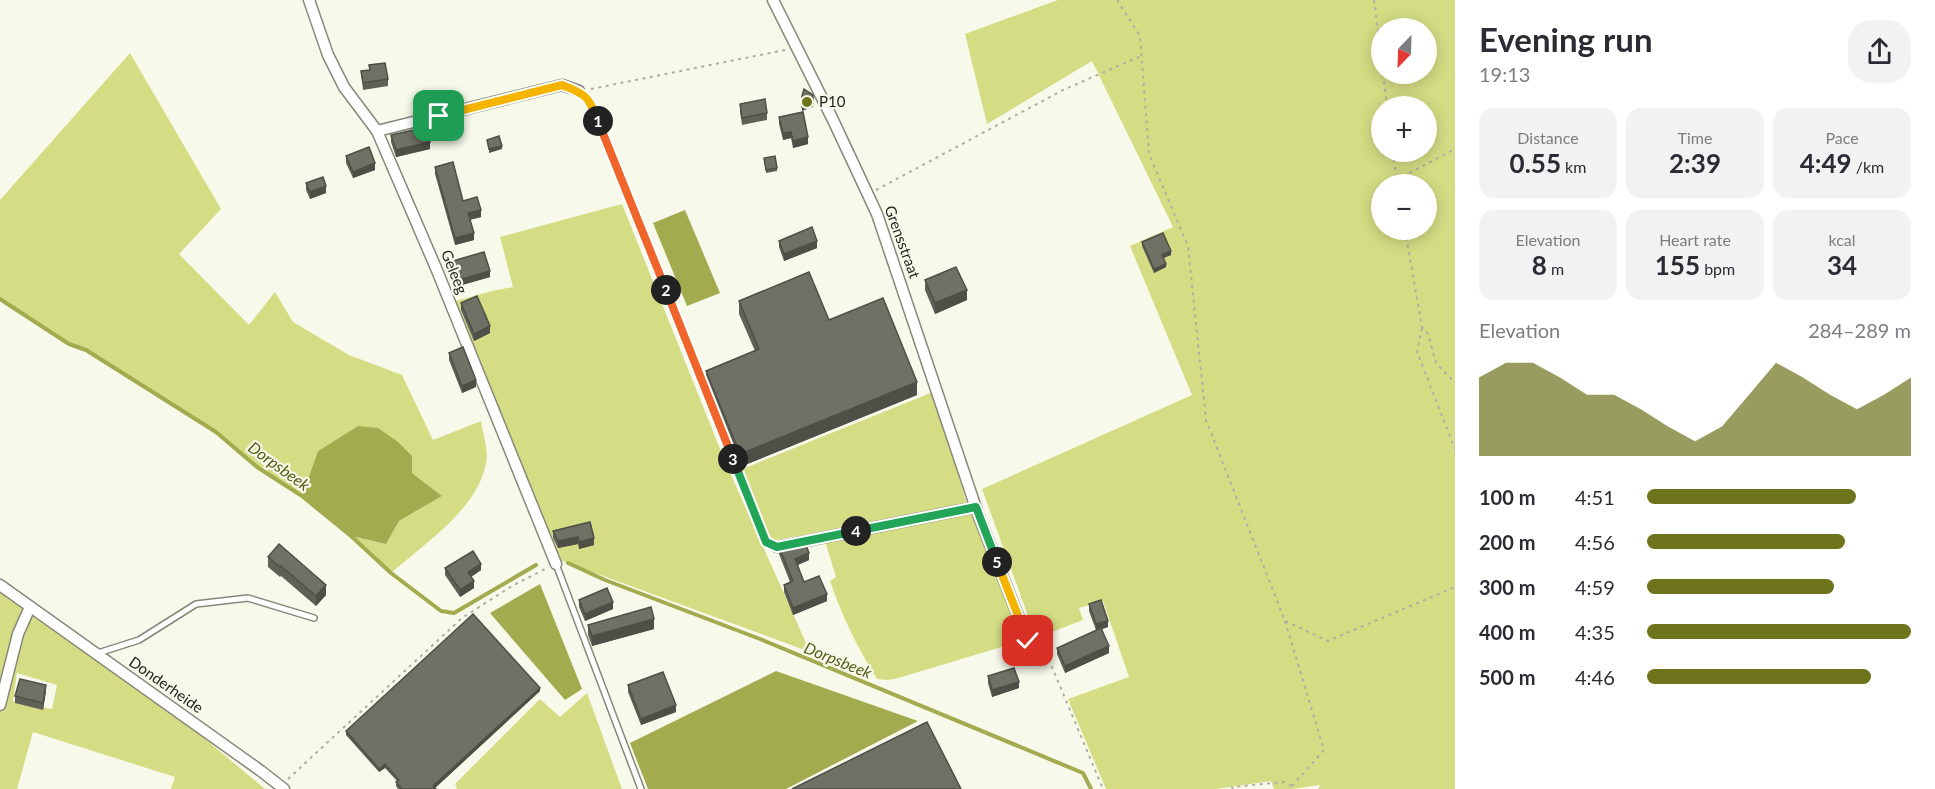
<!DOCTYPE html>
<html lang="en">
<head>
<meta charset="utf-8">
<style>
	:root { --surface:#fff; --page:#f2f2f3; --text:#2b2b33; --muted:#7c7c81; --accent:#6d741c }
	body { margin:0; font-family:Lato,sans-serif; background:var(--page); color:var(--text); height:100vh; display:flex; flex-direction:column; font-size:22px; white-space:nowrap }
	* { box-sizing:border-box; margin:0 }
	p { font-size:20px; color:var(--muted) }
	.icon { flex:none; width:33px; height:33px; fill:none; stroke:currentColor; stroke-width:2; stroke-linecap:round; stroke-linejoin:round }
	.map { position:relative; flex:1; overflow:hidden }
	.drawer { display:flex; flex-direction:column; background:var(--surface); width:480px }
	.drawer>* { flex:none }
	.needle { width:39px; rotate:203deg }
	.buttons { position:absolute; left:1371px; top:18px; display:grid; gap:12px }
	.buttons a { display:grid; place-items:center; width:66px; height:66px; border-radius:50%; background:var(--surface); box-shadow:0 3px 15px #0003; font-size:30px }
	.pin { position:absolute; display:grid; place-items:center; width:51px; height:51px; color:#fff; margin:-26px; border-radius:12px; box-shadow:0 3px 9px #0006 }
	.km { position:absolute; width:30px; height:30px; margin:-15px; border-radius:50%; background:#222; color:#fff; font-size:16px; line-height:30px; text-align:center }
	.round { display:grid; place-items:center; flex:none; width:63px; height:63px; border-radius:24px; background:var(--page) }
	.head { display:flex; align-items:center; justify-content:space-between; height:102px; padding:0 24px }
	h1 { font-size:33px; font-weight:700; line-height:45px }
	.stats { display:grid; grid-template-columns:repeat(3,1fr); gap:9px; height:102px; padding:6px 24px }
	.stats div { display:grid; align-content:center; border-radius:15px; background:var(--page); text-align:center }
	.stats b { font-size:26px; font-weight:700 }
	.stats small { font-size:16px; font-weight:400 }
	.stats p { font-size:16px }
	.chart { height:168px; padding:12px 24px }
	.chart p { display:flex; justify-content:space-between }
	.chart svg { width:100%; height:108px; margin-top:6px; fill:var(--accent); opacity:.7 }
	ul { padding:0 24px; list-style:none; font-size:20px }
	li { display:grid; grid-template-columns:96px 72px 1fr; align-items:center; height:45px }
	li i { height:15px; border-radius:8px; background:var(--accent) }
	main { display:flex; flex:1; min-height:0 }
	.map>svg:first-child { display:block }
</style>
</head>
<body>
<main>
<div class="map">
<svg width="1455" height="789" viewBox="0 0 1455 789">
	<rect width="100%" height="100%" fill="#f7faea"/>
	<g fill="#d4dd84" fill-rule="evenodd">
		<path d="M1058,0H1455V789H1318L1320,785L1292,789H1274L1271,781L1216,789H1106L1068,699L1129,677L1103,601L1079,608L1083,620L1036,638L982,489L1192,395L1130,246L1173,227L1092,61L987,124L965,34ZM1382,28H1426V74H1382ZM1382,106H1426V152H1382ZM1382,184H1426V230H1382Z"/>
		<path d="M130,53L221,209L179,254L249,325L275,292L293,322L349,355L402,375L433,440L481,421C483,434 489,451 486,463C478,509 425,543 391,573L351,536L386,544L399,521L442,496L412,473V456L358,426L318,451L302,496L257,467L216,432L86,350L69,344L0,299V200Z"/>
		<polygon points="622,204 724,459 810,652 557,559 452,302 492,291 513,287 500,237"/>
		<polygon points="933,392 967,504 771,541 740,470"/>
		<path d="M972,513L1021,641L895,679L886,680L877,679C857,647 842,616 830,581L836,577L825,541Z"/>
		<path d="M0,592L192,728L265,789H171L175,777L33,732L17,789H0ZM17,673L57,685L52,709L13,701Z"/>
		<polygon points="587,693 622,789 457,789 455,784 540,699 560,717"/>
	</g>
	<g fill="#a3ab4f">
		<polygon points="685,210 720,293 687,306 653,223"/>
		<polygon points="358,426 378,428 398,442 412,456 412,473 442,496 399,521 386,544 351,536 302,496 318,451"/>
		<polygon points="540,584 582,689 565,700 490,613"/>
		<polygon points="776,671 918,721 786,789 648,789 630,743"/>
	</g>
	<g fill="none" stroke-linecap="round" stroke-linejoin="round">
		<g stroke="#a3ab4f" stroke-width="4">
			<polyline points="0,299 69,344 86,350 216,432 257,467 302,496 351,536 391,573 441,611 454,613 536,565"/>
			<polyline points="568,563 605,580 760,639 1083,773 1091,789"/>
		</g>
		<defs>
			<g id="lane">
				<polyline points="556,564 641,789"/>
				<polyline points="98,653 139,640 196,604 248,598 314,618"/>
			</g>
			<g id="street">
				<polyline points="309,0 328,55 344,87 377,131 436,268 556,564"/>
				<polyline points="773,0 833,120 877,214 978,514 1028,641 1038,655"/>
				<polyline points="377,131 562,85 579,91"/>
				<polyline points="777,547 976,507"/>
				<polyline points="0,585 261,771 284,789"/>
				<polyline points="0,705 18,634 30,607"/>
			</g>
		</defs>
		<use href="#lane" stroke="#86887a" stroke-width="8"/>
		<use href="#street" stroke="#86887a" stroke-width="13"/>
		<g stroke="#adafa3" stroke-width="2" stroke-dasharray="3 4.5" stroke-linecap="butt">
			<polyline points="1117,0 1140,36 1149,154 1188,246 1206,420 1285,621 1328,641 1455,587"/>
			<polyline points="1374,0 1382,61"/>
			<polyline points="1383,74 1387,106"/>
			<polyline points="591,89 785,50"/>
			<polyline points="589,99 766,541"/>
			<polyline points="1393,152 1397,184"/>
			<polyline points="1396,180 1455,149"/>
			<polyline points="876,190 1063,90 1141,56"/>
			<polyline points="1405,230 1422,327 1428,334 1436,363 1455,383"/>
			<polyline points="1422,328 1417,352 1455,449"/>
			<polyline points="1285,621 1324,750 1292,786"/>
			<polyline points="1045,662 1052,667 1103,789"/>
			<polyline points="288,779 462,618 512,586 545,569"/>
			<polyline points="1233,789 1232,787 1284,782 1292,786"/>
		</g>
		<use href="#lane" stroke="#fff" stroke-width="5"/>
		<use href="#street" stroke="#fff" stroke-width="10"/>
	</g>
	<g fill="#5f6156">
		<polygon points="369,65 388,79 388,86 363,90 361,71 369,70"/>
		<polygon points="740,104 767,113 767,120 742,125 740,111"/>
		<polygon points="779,117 808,144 793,148 791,138 783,140 779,124"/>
		<polygon points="391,135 430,149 396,157 391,142"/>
		<polygon points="346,156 375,170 353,178 346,163"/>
		<polygon points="764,158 777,168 777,171 766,173"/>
		<polygon points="435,167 463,201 481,217 470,220 474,240 455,245 435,174"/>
		<polygon points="306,183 326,193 310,199 306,190"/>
		<polygon points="779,241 817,248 784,261 779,247"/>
		<polygon points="1142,242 1171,255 1164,258 1166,267 1154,273 1142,246"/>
		<polygon points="449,262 490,277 455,287 449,269"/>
		<polygon points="925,280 967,300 935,314 925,290"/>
		<polygon points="739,301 829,320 917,395 740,467 706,385 706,371 755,351 739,314"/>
		<polygon points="461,303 490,333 474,341 461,310"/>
		<polygon points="449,353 476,387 462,393 449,360"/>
		<polygon points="590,522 594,545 579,549 578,544 558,548 553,538 553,531"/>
		<polygon points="779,547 809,560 798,565 804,582 827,601 793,615 784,592 784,585 790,582 779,554"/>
		<polygon points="268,557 326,595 316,606 281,576 280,577 268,567"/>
		<polygon points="445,568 481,570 471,577 474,588 460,597 445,575"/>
		<polygon points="579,600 613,609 585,621 579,607"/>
		<polygon points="1089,604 1108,627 1102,629 1109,653 1065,673 1057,654 1057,648 1096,630 1089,611"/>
		<polygon points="588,625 654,629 592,646 588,635"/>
		<polygon points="988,676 1019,688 992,697 988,683"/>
		<polygon points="628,685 676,712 641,725 628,692"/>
		<polygon points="46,691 43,710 15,703 15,696"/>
		<polygon points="540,691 435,788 436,789 398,789 396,786 396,782 397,781 385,768 379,772 346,735 346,731"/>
	</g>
	<g fill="#4e4f46">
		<polygon points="813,104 813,107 802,111 802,107"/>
		<polygon points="791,132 791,138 783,140 783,133"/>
		<polygon points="808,137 808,144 793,148 793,141"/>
		<polygon points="430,142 430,149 396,157 396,150"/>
		<polygon points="502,146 502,149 489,153 489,149"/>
		<polygon points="375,163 375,170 353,178 353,172"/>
		<polygon points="326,186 326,193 310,199 310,192"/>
		<polygon points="481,210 481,217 468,220 468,213"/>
		<polygon points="474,233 474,240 455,245 455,238"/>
		<polygon points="817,241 817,248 784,261 784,254"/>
		<polygon points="1171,251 1171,255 1162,258 1162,255"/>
		<polygon points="1166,264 1166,267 1154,273 1154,269"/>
		<polygon points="490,271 490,277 455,287 455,281"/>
		<polygon points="967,290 967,300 935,314 935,303"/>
		<polygon points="490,326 490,333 474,341 474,334"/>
		<polygon points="476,380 476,387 462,393 462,386"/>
		<polygon points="917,382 917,395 740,467 740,454"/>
		<polygon points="578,537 578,544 558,548 558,541"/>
		<polygon points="594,538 594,545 579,549 579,542"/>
		<polygon points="809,553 809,560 795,566 795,559"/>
		<polygon points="481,564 481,570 468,579 468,572"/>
		<polygon points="474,581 474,588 460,597 460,590"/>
		<polygon points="326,585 326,595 316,606 316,596"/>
		<polygon points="827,594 827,601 793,615 793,608"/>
		<polygon points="613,602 613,609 585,621 585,614"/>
		<polygon points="654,619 654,629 592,646 592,636"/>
		<polygon points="1108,621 1108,627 1096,631 1096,624"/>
		<polygon points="1109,646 1109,653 1065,673 1065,666"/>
		<polygon points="1019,682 1019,688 992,697 992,690"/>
		<polygon points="46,685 46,691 43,710 43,703"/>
		<polygon points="540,688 540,691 434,789 433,786"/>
		<polygon points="676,705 676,712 641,725 641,719"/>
		<polygon points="385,764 385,768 379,772 379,769"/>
	</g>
	<g fill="#6f7164" stroke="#4e4f46" stroke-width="1.5">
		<polygon points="385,63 388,79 363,83 361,71 370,70 369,65"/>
		<polygon points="804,89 813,95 813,104 802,107 802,96"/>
		<polygon points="765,99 767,113 742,118 740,104"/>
		<polygon points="803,112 808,137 793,141 791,132 783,133 779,117"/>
		<polygon points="427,127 430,142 396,150 391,135"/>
		<polygon points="499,136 502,146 489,149 487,140"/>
		<polygon points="369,147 375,163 353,172 346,156"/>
		<polygon points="775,156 777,168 766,170 764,158"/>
		<polygon points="453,162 463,201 477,197 481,210 468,213 474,233 455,238 435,167"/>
		<polygon points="323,177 326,186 310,192 306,183"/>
		<polygon points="812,227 817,241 784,254 779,241"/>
		<polygon points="1163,233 1171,251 1162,255 1166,264 1154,269 1142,242"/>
		<polygon points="484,252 490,271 455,281 449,262"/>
		<polygon points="956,267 967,290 935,303 925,280"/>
		<polygon points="809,272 829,320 883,298 917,382 740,454 706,371 759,349 739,301"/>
		<polygon points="477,296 490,326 474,334 461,303"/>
		<polygon points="463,347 476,380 462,386 449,353"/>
		<polygon points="590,522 594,538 579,542 578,537 558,541 553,531"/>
		<polygon points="805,542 809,553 795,559 804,582 819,576 827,594 793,608 784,585 793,581 779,547"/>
		<polygon points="279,544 326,585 316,596 281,566 280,567 268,557"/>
		<polygon points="473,551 481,564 468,572 474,581 460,590 445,568"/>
		<polygon points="607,588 613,602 585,614 579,600"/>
		<polygon points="1101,600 1108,621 1096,624 1089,604"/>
		<polygon points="651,607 654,619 592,636 588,625"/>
		<polygon points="473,614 540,688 433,786 436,789 402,789 396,782 399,780 385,764 379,769 346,731"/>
		<polygon points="1101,628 1109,646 1065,666 1057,648"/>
		<polygon points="1014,668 1019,682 992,690 988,676"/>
		<polygon points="663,672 676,705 641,719 628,685"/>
		<polygon points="20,679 46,685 43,703 15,696"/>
		<polygon points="927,722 961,789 792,789"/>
	</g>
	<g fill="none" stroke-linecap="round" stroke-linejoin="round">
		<defs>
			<path id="split-1" d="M439,116L562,85C588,95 588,97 598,121"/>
			<polyline id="split-2" points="598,121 666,290"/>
			<polyline id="split-3" points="666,290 733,459"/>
			<polyline id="split-4" points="733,459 766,542 777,547 856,531"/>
			<polyline id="split-5" points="856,531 976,507 997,562"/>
			<polyline id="split-6" points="997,562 1028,641"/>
		</defs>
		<use href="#split-1" stroke="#fff" stroke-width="12"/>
		<use href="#split-2" stroke="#fff" stroke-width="12"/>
		<use href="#split-3" stroke="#fff" stroke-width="12"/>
		<use href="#split-4" stroke="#fff" stroke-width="12"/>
		<use href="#split-5" stroke="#fff" stroke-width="12"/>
		<use href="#split-6" stroke="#fff" stroke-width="12"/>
		<use href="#split-1" stroke="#f5b400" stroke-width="8"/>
		<use href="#split-2" stroke="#f0652b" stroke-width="8"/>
		<use href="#split-3" stroke="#f0652b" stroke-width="8"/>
		<use href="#split-4" stroke="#22a559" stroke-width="8"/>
		<use href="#split-5" stroke="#22a559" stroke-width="8"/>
		<use href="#split-6" stroke="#f5b400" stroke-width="8"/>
	</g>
	<circle fill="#6d741c" stroke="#f7faea" stroke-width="2" cx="807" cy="102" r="6"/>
	<g text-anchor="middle" stroke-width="4.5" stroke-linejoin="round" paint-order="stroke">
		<g font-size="15" fill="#24241f" stroke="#f7faea" text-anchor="start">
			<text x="819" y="107">P10</text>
		</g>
		<g font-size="15" fill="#24241f" stroke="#f7faea">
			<text transform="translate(902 242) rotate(70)" y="5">Grensstraat</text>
			<text transform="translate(454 272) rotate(68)" y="5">Geleeg</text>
			<text transform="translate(166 685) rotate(35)" y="5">Donderheide</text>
		</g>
		<g font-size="16" font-style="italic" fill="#565b17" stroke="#f7faea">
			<text transform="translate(279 466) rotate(36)" y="6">Dorpsbeek</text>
			<text transform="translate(838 660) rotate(22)" y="6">Dorpsbeek</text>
		</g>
	</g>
</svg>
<div class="buttons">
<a><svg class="needle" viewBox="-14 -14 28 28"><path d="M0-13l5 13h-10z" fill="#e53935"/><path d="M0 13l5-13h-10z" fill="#7c7c81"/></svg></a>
<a>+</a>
<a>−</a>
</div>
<div class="pin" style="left:439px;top:116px;background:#1e9e55"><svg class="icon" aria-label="arrive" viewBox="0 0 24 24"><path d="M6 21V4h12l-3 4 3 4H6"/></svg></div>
<div class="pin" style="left:1028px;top:641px;background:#d93025"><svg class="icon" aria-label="check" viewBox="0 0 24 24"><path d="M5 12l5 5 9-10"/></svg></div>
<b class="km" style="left:598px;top:121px">1</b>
<b class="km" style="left:666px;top:290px">2</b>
<b class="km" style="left:733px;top:459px">3</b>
<b class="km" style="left:856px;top:531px">4</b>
<b class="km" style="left:997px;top:562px">5</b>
</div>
<section class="drawer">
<div class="head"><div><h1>Evening run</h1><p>19:13</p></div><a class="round"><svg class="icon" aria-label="share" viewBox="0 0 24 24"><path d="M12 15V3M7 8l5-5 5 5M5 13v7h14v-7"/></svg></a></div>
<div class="stats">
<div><p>Distance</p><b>0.55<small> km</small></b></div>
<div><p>Time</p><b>2:39</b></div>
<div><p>Pace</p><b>4:49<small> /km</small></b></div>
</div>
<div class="stats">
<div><p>Elevation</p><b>8<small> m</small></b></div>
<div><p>Heart rate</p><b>155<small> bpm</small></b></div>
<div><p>kcal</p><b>34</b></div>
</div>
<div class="chart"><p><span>Elevation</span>284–289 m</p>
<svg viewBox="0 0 160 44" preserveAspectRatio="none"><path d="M0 44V12L10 6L20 6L30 12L40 19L50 19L60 25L70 32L80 38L90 32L100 19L110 6L120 12L130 19L140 25L150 19L160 12V44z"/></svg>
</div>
<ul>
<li><b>100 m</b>4:51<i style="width:79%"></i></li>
<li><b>200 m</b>4:56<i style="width:75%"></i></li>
<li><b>300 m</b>4:59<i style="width:71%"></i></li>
<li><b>400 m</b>4:35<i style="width:100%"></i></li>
<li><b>500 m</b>4:46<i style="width:85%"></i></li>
</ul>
</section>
</main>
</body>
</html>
